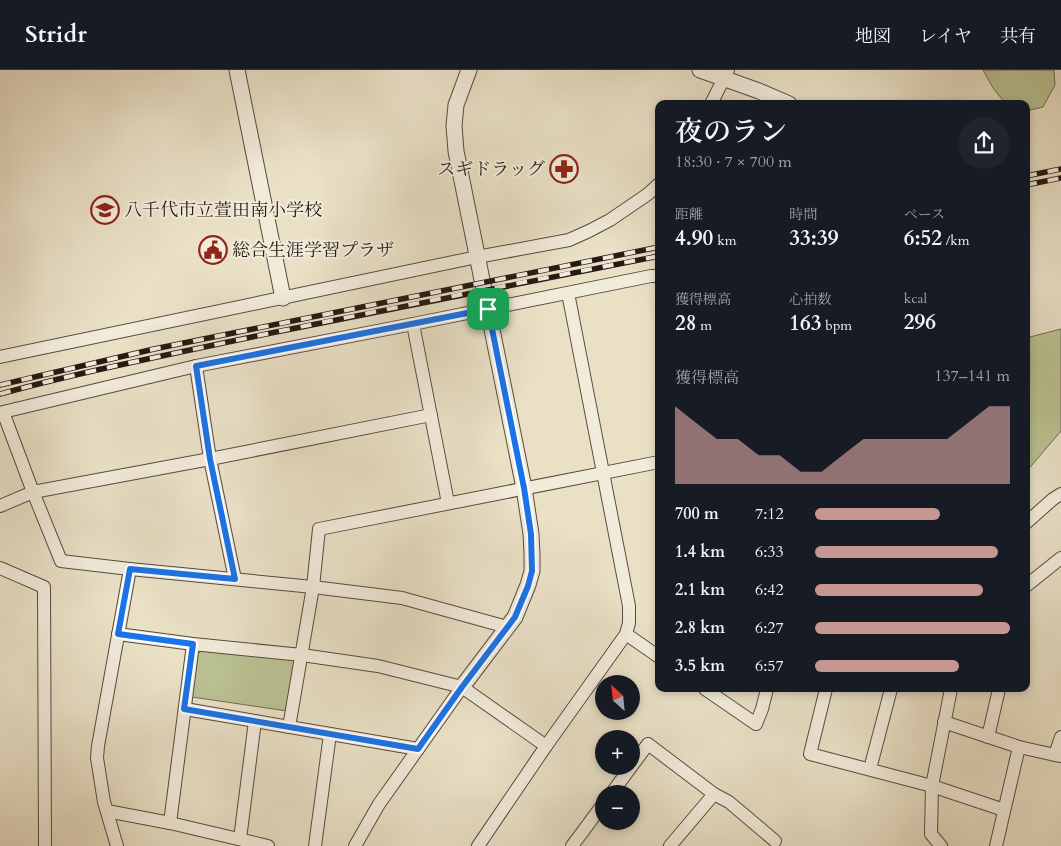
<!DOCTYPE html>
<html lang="ja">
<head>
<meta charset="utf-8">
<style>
	:root { --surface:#171b24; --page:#20242c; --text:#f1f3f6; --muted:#9ea1a6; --line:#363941; --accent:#c59692 }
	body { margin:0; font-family:Cardo,"Noto Serif JP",serif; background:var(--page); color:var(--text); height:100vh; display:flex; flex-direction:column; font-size:19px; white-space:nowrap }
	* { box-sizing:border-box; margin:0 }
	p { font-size:16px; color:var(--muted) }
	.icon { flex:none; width:28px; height:28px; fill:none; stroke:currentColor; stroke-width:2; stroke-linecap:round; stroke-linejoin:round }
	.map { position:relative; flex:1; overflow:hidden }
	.drawer { position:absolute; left:655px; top:30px; width:375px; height:592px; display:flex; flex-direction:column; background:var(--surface); border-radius:10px; box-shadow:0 2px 8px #0003 }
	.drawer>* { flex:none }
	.needle { width:32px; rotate:333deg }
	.controls { position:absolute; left:595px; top:605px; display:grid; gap:10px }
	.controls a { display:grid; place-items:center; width:45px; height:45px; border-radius:50%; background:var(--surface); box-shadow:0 2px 8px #0003; font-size:25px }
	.pin { position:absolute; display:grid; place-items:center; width:42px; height:42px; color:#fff; margin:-21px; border-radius:10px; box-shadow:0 2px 8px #0006 }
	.round { display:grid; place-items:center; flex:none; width:52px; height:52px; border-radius:26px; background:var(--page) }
	.summary { display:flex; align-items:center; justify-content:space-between; height:85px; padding:0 20px }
	h1 { font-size:28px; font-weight:600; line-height:38px }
	.stats { display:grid; grid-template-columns:repeat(3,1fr); gap:8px; height:85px; padding:5px 20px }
	.stats div { display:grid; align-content:center }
	.stats b { font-size:21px; font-weight:600 }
	.stats small { font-size:14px; font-weight:400 }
	.stats p { font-size:14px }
	.chart { height:140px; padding:10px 20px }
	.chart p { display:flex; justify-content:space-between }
	.chart svg { width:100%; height:90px; margin-top:5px; fill:var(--accent); opacity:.7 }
	ul { padding:0 20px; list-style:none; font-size:16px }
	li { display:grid; grid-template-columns:80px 60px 1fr; align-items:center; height:38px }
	li i { height:12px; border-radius:6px; background:var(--accent) }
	header { display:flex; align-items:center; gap:30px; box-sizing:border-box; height:70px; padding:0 25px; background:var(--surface); border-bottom:1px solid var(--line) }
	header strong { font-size:24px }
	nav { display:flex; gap:28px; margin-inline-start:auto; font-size:18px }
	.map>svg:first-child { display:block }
</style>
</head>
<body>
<header>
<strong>Stridr</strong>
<nav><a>地図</a><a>レイヤ</a><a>共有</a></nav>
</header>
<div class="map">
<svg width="1061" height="776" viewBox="0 0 1061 776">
	<rect width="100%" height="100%" fill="#e9e0c6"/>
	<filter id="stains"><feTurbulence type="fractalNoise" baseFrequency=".004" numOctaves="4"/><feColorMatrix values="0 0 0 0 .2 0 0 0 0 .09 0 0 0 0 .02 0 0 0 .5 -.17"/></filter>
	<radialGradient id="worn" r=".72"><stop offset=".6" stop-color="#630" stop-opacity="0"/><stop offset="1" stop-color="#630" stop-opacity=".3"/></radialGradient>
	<g fill="#bac192" stroke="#706d53">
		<polygon points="983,0 1054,0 1055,15 1043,37 1026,41 1026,34 1006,34 993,18"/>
		<polygon points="1061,259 1061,361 1026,402 1026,268"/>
		<polygon points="201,581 292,587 297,593 287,641 192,627 196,585"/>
	</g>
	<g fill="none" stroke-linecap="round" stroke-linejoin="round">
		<defs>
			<g id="minor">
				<polyline points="711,34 728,0"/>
				<polyline points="413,254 448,433"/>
				<polyline points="0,287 477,187 569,170 589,161 610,150 648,124 659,114"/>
				<polyline points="196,296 210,389 235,509"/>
				<polyline points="0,436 33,422 210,389 431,345"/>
				<polyline points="1026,453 1053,429 1061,424"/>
				<polyline points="0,498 44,517 45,776"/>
				<polyline points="1026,516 1061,488"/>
				<polyline points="507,557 402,528 313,517 130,499 61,491 33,422 3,342 196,296 413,254 651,206 659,206"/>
				<polyline points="118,564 193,574"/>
				<polyline points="626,564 659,587"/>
				<polyline points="705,619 756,654 762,639 767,619"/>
				<polyline points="826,619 810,684 932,716 1004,740"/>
				<polyline points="185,639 418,679"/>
				<polyline points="944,652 1019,677 1055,685"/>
				<polyline points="289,657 313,517 319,459 659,392"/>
				<polyline points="988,667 999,619"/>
				<polyline points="1061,667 1055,685 1061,686"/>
				<polyline points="870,699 891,619"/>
				<polyline points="611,724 648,674 714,724 670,776"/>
				<polyline points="714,724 729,732 775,771"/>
				<polyline points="107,741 170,753 268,776"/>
				<polyline points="170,753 193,574 302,585 378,596 462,617 546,676"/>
				<polyline points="240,769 255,651"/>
				<polyline points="117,776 104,732 97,688 98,676 130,499"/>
				<polyline points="315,776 330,664"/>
				<polyline points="355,776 379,734 462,617"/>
				<polyline points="478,776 546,676 626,564 629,553 629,536 568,223"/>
				<polyline points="572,776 604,733"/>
				<polyline points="941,776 931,764 932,716 951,619"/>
				<polyline points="996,776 1019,677"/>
			</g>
			<g id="tertiary">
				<polyline points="237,0 283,228"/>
				<polyline points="700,0 759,21 789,34"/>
				<polyline points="462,617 515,547 528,515 532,501 532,484 531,464 524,418 456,81 454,56 456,35 469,0"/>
			</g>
		</defs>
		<use href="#minor" stroke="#584b40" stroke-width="14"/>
		<use href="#tertiary" stroke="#584b40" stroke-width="17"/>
		<use href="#minor" stroke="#f1ebda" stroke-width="12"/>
		<use href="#tertiary" stroke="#f1ebda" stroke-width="15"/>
		<defs>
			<g id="rail">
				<polyline points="1026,106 1061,99"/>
				<polyline points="1026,115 1061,108"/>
				<polyline points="0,315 154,279 659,177"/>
				<path d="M0,324C88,300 177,283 266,264C397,237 528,211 659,186"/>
			</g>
		</defs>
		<use href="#rail" stroke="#271914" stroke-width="5.5"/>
		<use href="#rail" stroke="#f1ebda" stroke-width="4" stroke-dasharray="11" stroke-linecap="butt"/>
	</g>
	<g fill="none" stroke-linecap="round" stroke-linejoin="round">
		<defs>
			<polygon id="route" points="488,239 524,418 531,464 532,501 528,516 515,547 462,617 418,679 184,639 193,574 118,564 130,499 235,509 210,389 196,296"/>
		</defs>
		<use href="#route" stroke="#fff" stroke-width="10"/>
		<use href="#route" stroke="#1a73e8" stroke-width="6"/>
	</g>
	<defs>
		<symbol id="pharmacy-ring" viewBox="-11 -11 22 22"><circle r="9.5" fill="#f1ebda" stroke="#8f2418" stroke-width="1.5"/><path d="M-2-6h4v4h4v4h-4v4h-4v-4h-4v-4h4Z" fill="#8f2418"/></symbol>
		<symbol id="school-ring" viewBox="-11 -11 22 22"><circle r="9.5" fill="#f1ebda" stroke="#8f2418" stroke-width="1.5"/><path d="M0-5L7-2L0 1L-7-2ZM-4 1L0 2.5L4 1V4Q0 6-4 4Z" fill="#8f2418"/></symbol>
		<symbol id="civic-ring" viewBox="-11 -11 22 22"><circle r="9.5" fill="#f1ebda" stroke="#8f2418" stroke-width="1.5"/><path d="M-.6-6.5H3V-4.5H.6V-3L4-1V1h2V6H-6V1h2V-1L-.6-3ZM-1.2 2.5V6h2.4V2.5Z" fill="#8f2418"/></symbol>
	</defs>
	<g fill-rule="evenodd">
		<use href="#pharmacy-ring" x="548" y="83" width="32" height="32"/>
		<use href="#school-ring" x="89" y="124" width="32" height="32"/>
		<use href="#civic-ring" x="197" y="164" width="32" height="32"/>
	</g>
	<g text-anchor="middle" stroke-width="4" stroke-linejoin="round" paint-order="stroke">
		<g font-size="18" fill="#271914" stroke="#f1ebda" text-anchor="start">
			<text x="545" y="105" text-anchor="end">スギドラッグ</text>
			<text x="124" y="146">八千代市立萱田南小学校</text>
			<text x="232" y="186">総合生涯学習プラザ</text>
		</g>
	</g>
	<rect width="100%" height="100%" filter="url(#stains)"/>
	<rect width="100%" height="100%" fill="url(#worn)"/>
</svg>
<div class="controls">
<a><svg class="needle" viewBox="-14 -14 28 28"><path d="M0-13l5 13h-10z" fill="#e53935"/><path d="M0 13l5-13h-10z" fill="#9ea1a6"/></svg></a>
<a>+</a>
<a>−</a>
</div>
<div class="pin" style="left:488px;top:239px;background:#1e9e55"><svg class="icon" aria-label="arrive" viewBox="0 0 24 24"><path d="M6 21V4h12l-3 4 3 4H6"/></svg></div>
<section class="drawer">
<div class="summary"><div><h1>夜のラン</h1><p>18:30 · 7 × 700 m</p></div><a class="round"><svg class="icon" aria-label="share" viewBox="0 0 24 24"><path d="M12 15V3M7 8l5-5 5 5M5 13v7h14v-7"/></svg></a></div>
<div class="stats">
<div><p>距離</p><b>4.90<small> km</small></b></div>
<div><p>時間</p><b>33:39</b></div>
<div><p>ペース</p><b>6:52<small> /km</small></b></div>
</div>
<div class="stats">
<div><p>獲得標高</p><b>28<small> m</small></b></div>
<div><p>心拍数</p><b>163<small> bpm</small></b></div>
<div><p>kcal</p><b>296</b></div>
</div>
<div class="chart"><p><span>獲得標高</span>137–141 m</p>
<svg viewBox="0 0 160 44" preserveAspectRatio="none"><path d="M0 44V6L10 14L20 22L30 22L40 30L50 30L60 38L70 38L80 30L90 22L100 22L110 22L120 22L130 22L140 14L150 6L160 6V44z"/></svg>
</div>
<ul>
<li><b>700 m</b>7:12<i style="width:64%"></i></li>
<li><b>1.4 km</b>6:33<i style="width:94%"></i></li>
<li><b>2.1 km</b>6:42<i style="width:86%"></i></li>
<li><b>2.8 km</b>6:27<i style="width:100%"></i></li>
<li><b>3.5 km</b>6:57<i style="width:74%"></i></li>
</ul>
</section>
</div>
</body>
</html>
